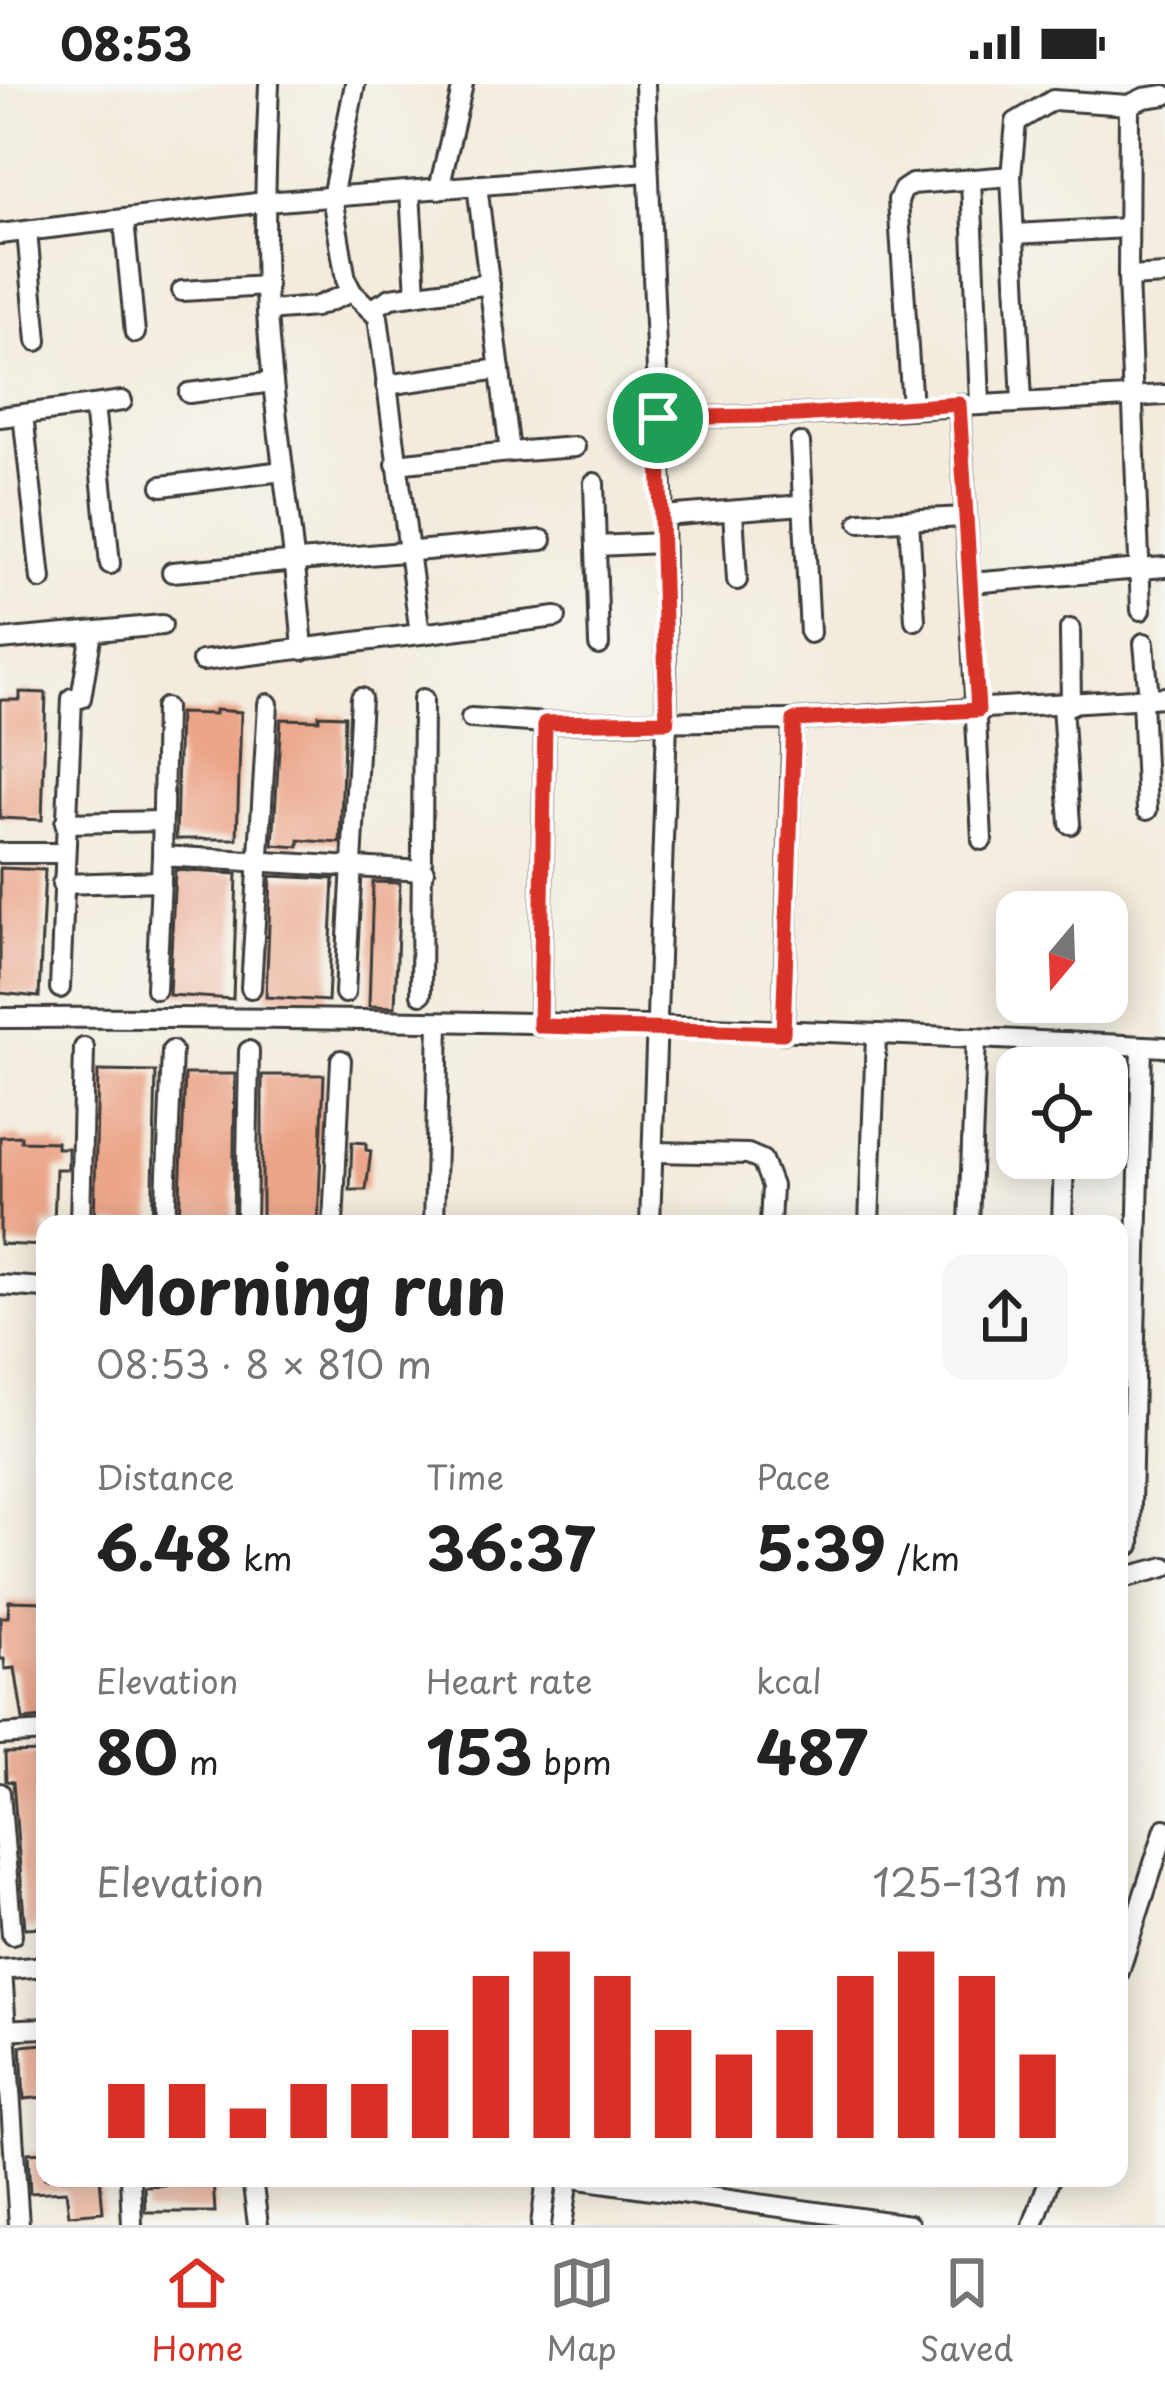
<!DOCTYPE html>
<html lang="en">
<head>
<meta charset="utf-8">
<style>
	:root { --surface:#fff; --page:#f6f6f6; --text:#222; --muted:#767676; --line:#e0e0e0; --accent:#d93025 }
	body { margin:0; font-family:"Playpen Sans",sans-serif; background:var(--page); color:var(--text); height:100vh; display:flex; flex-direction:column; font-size:45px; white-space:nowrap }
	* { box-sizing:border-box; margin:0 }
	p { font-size:39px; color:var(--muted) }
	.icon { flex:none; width:66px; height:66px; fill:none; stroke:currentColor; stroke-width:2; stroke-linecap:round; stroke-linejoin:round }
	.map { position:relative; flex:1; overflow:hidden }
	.sheet { position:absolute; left:36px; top:1131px; width:1092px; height:972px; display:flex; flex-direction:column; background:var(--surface); border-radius:24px; box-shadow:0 6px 30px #0003 }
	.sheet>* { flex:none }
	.needle { width:78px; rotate:199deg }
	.controls { position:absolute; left:996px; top:807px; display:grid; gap:24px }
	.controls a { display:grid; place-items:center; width:132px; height:132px; border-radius:24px; background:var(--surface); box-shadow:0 6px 30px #0003; font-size:60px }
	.pin { position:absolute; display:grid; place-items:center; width:102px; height:102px; color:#fff; margin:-51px; border:6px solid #fff; border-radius:50%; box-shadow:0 3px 12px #0007 }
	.round { display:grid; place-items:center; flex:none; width:126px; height:126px; border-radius:24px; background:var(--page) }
	.headline { display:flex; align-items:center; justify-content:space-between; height:204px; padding:0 60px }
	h1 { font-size:66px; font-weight:700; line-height:90px }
	.figures { display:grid; grid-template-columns:repeat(3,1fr); gap:18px; height:204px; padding:12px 60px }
	.figures div { display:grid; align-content:center }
	.figures b { font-size:60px; font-weight:700 }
	.figures small { font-size:33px; font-weight:400 }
	.figures p { font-size:33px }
	.chart { height:336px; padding:24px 60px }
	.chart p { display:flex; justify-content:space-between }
	.chart svg { width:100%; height:216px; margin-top:12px; stroke:var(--accent); stroke-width:6 }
	.status { display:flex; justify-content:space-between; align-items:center; height:84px; padding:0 60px; background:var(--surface); direction:ltr }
	.status svg { height:33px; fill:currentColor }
	.tab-bar { display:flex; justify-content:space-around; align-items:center; height:168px; border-top:3px solid var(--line); background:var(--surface); font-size:33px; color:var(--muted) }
	.tab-bar a { display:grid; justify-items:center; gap:6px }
	.tab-bar .current { color:var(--accent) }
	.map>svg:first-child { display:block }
</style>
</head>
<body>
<div class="status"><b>08:53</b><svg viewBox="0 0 49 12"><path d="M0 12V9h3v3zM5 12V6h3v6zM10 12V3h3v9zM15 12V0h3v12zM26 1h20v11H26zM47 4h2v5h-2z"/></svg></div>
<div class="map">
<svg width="1165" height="2141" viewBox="0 0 1165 2141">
	<rect width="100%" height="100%" fill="#f6f6f2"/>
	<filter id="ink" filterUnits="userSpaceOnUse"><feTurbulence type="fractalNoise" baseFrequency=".00833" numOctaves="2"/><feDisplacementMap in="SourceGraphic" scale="24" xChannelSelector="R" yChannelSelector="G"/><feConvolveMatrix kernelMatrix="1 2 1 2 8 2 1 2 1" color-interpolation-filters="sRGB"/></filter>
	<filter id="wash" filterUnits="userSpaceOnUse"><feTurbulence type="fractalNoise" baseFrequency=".004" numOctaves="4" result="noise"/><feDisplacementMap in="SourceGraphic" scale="48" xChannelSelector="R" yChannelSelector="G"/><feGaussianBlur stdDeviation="2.7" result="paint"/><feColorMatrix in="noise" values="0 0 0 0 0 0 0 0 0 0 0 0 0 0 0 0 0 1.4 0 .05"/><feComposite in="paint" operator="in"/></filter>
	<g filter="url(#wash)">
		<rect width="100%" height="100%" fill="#f3ebdb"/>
		<g id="blocks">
			<g fill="#eba68a">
				<polygon points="20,608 46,609 42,736 0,734 0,616 20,616"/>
				<polygon points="215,626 241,628 237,755 176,755 179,629 215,630"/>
				<polygon points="319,631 345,632 340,759 299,756 299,763 273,761 281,635 319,636"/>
				<polygon points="0,784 45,786 39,913 0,909"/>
				<polygon points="175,786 237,790 233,915 169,911"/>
				<polygon points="271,792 334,795 328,917 266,913"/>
				<polygon points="373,798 400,799 395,923 369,922"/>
				<polygon points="98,987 156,988 152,1140 94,1140"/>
				<polygon points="185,990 235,990 233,1140 179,1137"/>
				<polygon points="262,991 324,991 318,1140 262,1138"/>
				<polygon points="21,1052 21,1057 57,1058 57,1064 68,1064 68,1085 56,1085 54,1140 45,1140 45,1162 0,1160 0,1053"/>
				<polygon points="352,1058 366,1059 366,1066 371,1067 366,1106 350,1106"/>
				<polygon points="9,1517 45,1518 45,1634 23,1636 15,1584 5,1585 4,1575 0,1575 0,1533 8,1533"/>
				<polygon points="45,1668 45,1741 42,1741 45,1843 25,1844 13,1698 6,1697 5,1669"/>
				<polygon points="44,1960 45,2013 24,2015 21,1962"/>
				<polygon points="45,2068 45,2094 100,2094 103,2128 69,2131 66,2107 30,2109 28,2069"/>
				<polygon points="174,2094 213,2094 215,2128 145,2128 144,2102 165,2101 165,2095"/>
			</g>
		</g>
	</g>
	<g filter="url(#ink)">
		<use href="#blocks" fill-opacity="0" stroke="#3c3b39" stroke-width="3"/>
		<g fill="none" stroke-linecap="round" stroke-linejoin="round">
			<defs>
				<g id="minor">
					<path d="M269,0C266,76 263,153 267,229C274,342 295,453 303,566"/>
					<polyline points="645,0 663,432 667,637 650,1140"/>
					<polyline points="1129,21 1128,193 1141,526"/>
					<polyline points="971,95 980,319"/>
					<polyline points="439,105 463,0"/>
					<polyline points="410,107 416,210"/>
					<polyline points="124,137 135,249"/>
					<polyline points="27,147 37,257"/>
					<polyline points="0,150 265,118 647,88"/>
					<polyline points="1014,150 1127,144"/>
					<polyline points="1128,193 1165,191"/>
					<polyline points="182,207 267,202"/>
					<polyline points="372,225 391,214 490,200"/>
					<polyline points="267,227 315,223 352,208"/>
					<polyline points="386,301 500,285"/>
					<polyline points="189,309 273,298"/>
					<polyline points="1022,318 1011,92 1016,38 1053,16 1129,21 1144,14 1165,11"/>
					<polyline points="959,320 966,433"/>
					<polyline points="94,321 122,317"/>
					<polyline points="912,323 898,116 903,106 912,100 1011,92"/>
					<polyline points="23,330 41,495"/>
					<polyline points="0,333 94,321 110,480"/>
					<polyline points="658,334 798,331 1165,311"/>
					<polyline points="800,359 810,549"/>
					<polyline points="510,368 575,363"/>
					<polyline points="396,380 510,368 477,101"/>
					<polyline points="594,399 599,561"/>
					<polyline points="162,402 283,387"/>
					<polyline points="733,427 737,496"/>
					<polyline points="663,432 803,421"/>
					<polyline points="909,436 915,536"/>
					<polyline points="860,438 966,433 982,756"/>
					<polyline points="596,462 662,459"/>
					<polyline points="172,488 542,456"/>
					<polyline points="970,499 1165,483"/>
					<polyline points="1070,545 1071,621"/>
					<polyline points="420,550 556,533"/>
					<polyline points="0,556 162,541"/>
					<polyline points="1144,559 1149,614"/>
					<polyline points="202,577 420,550 378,233 352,208 346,196 332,113 355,0"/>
					<polyline points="81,614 92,548"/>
					<polyline points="1142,616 1147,726"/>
					<polyline points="1062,622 1070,740"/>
					<polyline points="471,634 545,639"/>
					<polyline points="793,636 1165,613"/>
					<polyline points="65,739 162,737"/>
					<polyline points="0,769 63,769"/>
					<polyline points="162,772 165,624"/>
					<polyline points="62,800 161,797"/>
					<polyline points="60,904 72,614"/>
					<polyline points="251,904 268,620"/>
					<polyline points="156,905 162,772 424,787"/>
					<polyline points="345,909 361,614"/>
					<polyline points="421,910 423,615"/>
					<path d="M0,934C388,932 777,943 1165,963"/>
					<polyline points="540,942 545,639 793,636 783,949"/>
					<polyline points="1067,984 1067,958"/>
					<polyline points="654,1068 748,1070 762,1076 772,1102 770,1140"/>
					<polyline points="80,1140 84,964"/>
					<polyline points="165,1140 172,967"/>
					<polyline points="246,1140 249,967"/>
					<polyline points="333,1140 341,976"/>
					<polyline points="434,1140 439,939"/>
					<polyline points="869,1140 876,952"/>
					<polyline points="969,1140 976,954"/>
					<polyline points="1062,1140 1064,1074"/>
					<polyline points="0,1201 45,1204"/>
					<polyline points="1130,1461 1142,962"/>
					<polyline points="1119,1495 1165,1483"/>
					<polyline points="0,1651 45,1648"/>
					<polyline points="0,1709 12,1851"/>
					<polyline points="0,1886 45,1882"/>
					<polyline points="2,1886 19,2141"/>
					<polyline points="1119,1888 1165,1745"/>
					<polyline points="0,1946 45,1944"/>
					<polyline points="130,2094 132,2141"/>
					<polyline points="252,2094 258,2141"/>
					<polyline points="573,2094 909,2141"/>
					<polyline points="541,2141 547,2094"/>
					<polyline points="562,2141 569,2094"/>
					<polyline points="1033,2141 1050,2094"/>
				</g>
			</defs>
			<use href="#minor" stroke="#3c3b39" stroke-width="24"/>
			<use href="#minor" stroke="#fff" stroke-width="18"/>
		</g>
	</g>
	<g fill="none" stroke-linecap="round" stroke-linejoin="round" filter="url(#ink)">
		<defs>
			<polygon id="route" points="959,320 978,626 794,636 783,949 540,942 545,639 667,637 658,334 798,331"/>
		</defs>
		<use href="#route" stroke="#fff" stroke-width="24"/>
		<use href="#route" stroke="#d93025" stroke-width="15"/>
	</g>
</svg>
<div class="controls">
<a><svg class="needle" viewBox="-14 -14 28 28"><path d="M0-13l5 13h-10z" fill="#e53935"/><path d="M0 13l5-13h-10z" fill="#767676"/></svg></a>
<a><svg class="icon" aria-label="locate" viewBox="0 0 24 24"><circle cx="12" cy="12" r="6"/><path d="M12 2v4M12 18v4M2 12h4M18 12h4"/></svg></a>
</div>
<div class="pin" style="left:658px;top:334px;background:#1e9e55"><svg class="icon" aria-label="arrive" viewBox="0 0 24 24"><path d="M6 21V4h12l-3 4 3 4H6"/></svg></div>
<section class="sheet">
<div class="headline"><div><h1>Morning run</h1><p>08:53 · 8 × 810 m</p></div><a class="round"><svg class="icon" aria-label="share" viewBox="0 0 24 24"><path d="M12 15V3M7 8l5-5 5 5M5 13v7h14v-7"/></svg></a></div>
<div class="figures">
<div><p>Distance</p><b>6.48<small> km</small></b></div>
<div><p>Time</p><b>36:37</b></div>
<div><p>Pace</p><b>5:39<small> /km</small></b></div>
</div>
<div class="figures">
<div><p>Elevation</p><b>80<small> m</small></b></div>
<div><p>Heart rate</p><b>153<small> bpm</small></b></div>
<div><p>kcal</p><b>487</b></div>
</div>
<div class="chart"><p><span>Elevation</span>125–131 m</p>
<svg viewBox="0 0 160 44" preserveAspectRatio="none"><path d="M5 44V33M15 44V33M25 44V38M35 44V33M45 44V33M55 44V22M65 44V11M75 44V6M85 44V11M95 44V22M105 44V27M115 44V22M125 44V11M135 44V6M145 44V11M155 44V27"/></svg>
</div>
</section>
</div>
<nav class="tab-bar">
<a class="current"><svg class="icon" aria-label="home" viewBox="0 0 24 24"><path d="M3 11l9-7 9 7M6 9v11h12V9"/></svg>Home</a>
<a><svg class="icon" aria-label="map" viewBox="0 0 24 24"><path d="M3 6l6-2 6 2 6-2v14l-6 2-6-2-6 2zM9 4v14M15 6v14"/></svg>Map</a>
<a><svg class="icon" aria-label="saved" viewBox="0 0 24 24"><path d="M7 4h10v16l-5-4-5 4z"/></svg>Saved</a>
</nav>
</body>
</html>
